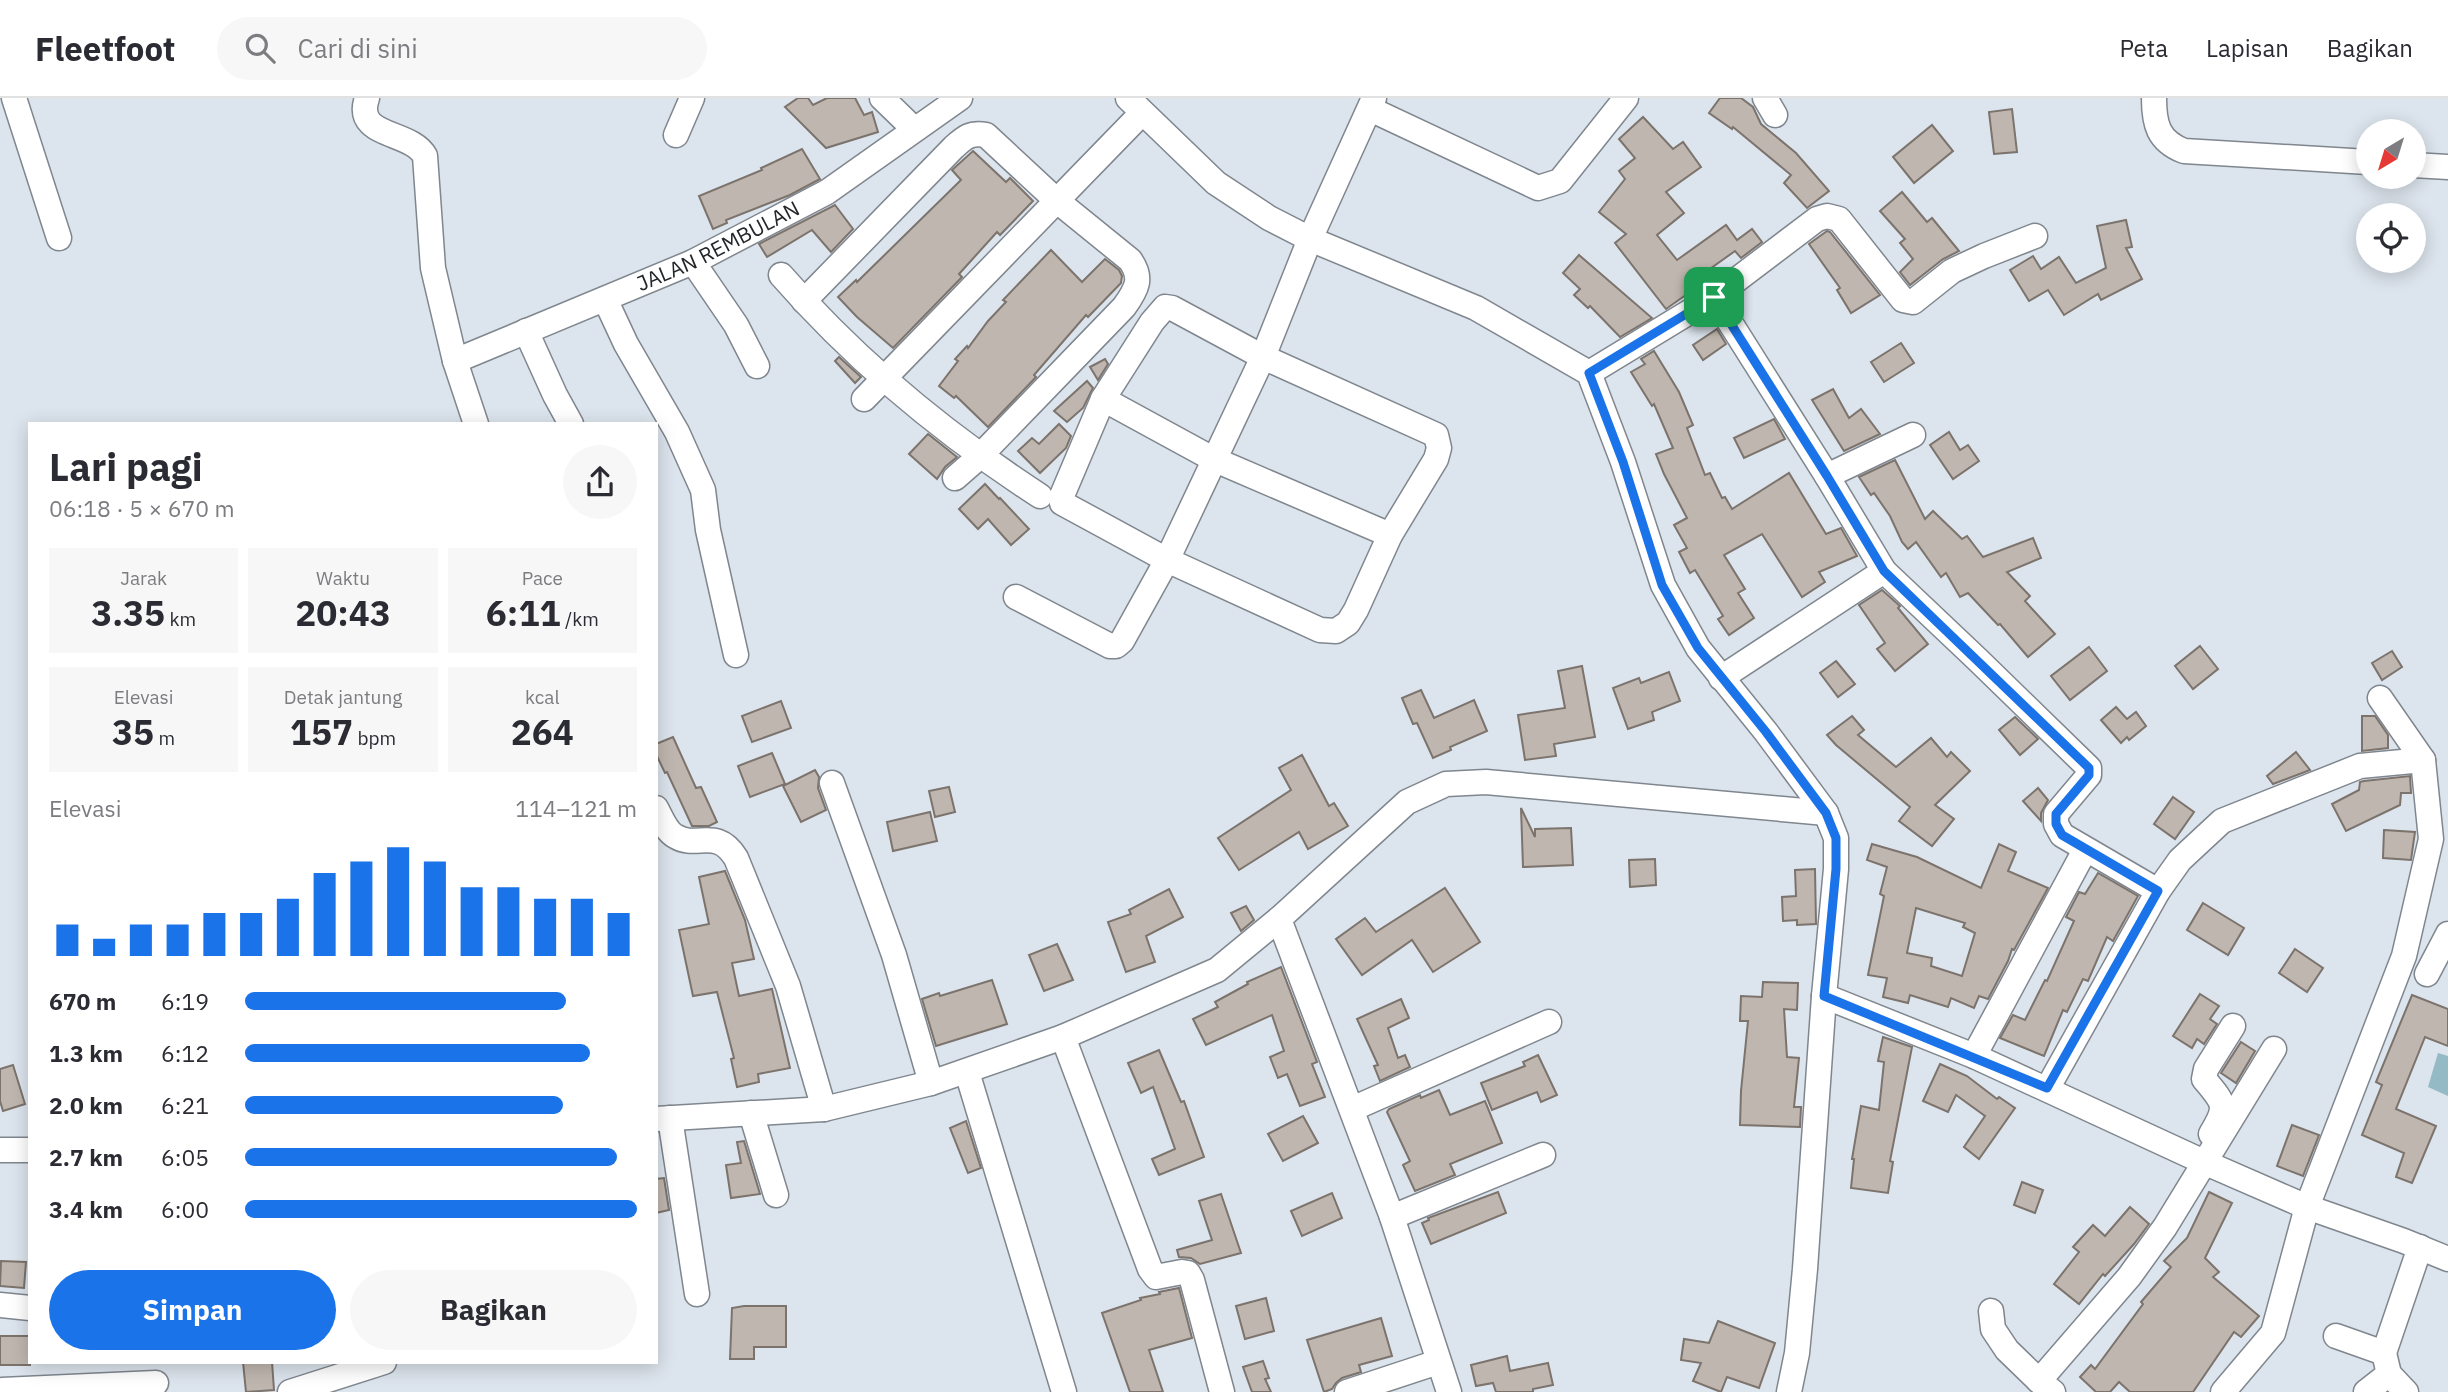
<!DOCTYPE html>
<html lang="id">
<head>
<meta charset="utf-8">
<style>
	:root { --surface:#fff; --page:#f7f7f7; --text:#2b2b33; --muted:#7c7c81; --line:#e1e1e2; --accent:#1a73e8 }
	body { margin:0; font-family:"IBM Plex Sans",sans-serif; background:var(--page); color:var(--text); height:100vh; display:flex; flex-direction:column; font-size:26px; white-space:nowrap }
	* { box-sizing:border-box; margin:0 }
	p { font-size:23px; color:var(--muted) }
	.icon { flex:none; width:38px; height:38px; fill:none; stroke:currentColor; stroke-width:2; stroke-linecap:round; stroke-linejoin:round }
	.map { position:relative; flex:1; overflow:hidden }
	.panel { position:absolute; left:28px; top:324px; width:630px; height:942px; display:flex; flex-direction:column; background:var(--surface); border-radius:0px; box-shadow:0 4px 18px #0003 }
	.panel>* { flex:none }
	.needle { width:46px; rotate:218deg }
	.tools { position:absolute; left:2356px; top:21px; display:grid; gap:14px }
	.tools a { display:grid; place-items:center; width:70px; height:70px; border-radius:50%; background:var(--surface); box-shadow:0 4px 18px #0003; font-size:35px }
	.pin { position:absolute; display:grid; place-items:center; width:60px; height:60px; color:#fff; margin:-30px; border-radius:14px; box-shadow:0 4px 10px #0006 }
	.round { display:grid; place-items:center; flex:none; width:74px; height:74px; border-radius:37px; background:var(--page) }
	.headline { display:flex; align-items:center; justify-content:space-between; height:119px; padding:0 21px }
	h1 { font-size:38px; font-weight:800; line-height:52px }
	.figures { display:grid; grid-template-columns:repeat(3,1fr); gap:10px; height:119px; padding:7px 21px }
	.figures div { display:grid; align-content:center; border-radius:0px; background:var(--page); text-align:center }
	.figures b { font-size:35px; font-weight:800 }
	.figures small { font-size:19px; font-weight:400 }
	.figures p { font-size:19px }
	.chart { height:196px; padding:14px 21px }
	.chart p { display:flex; justify-content:space-between }
	.chart svg { width:100%; height:126px; margin-top:7px; stroke:var(--accent); stroke-width:6 }
	.primary-button { display:flex; gap:14px; margin-top:auto; padding:14px 21px }
	.primary-button a { flex:1; height:80px; border-radius:42px; background:var(--accent); color:#fff; font-size:28px; font-weight:800; line-height:80px; text-align:center }
	.primary-button a+a { background:var(--page); color:var(--text) }
	ul { padding:0 21px; list-style:none; font-size:23px }
	li { display:grid; grid-template-columns:112px 84px 1fr; align-items:center; height:52px }
	li i { height:18px; border-radius:9px; background:var(--accent) }
	header { display:flex; align-items:center; gap:42px; box-sizing:border-box; height:98px; padding:0 35px; background:var(--surface); border-bottom:2px solid var(--line) }
	header strong { font-size:33px }
	nav { display:flex; gap:38px; margin-inline-start:auto; font-size:24px }
	.search { width:490px; height:63px; background:var(--page); display:flex; align-items:center; gap:18px; box-sizing:border-box; padding:0 24px; border-radius:38px; color:var(--muted); font-size:26px }
	.map>svg:first-child { display:block }
</style>
</head>
<body>
<header>
<strong>Fleetfoot</strong>
<div class="search"><svg class="icon" aria-label="search" viewBox="0 0 24 24"><circle cx="10" cy="10" r="6"/><path d="M15 15l6 6"/></svg>Cari di sini</div>
<nav><a>Peta</a><a>Lapisan</a><a>Bagikan</a></nav>
</header>
<div class="map">
<svg width="2448" height="1294" viewBox="0 0 2448 1294">
	<rect width="100%" height="100%" fill="#dce4ed"/>
	<polygon fill="#94bac5" points="2438,955 2448,958 2448,998 2428,989"/>
	<g fill="#bfb7af" stroke="#7b736c" stroke-width="2" fill-rule="evenodd">
		<polygon points="798,0 808,0 813,7 827,0 855,0 864,17 872,14 878,34 826,50 785,9"/>
		<polygon points="1720,0 1741,0 1753,9 1761,26 1796,55 1829,93 1807,110 1784,85 1791,77 1733,29 1732,31 1709,15"/>
		<polygon points="2012,11 2017,54 1994,56 1989,14"/>
		<polygon points="1643,19 1673,51 1683,44 1701,69 1666,94 1684,115 1657,137 1677,162 1726,127 1737,142 1752,131 1762,144 1741,160 1735,153 1700,178 1704,184 1666,211 1615,145 1626,136 1599,114 1625,81 1619,73 1635,60 1619,41"/>
		<polygon points="1932,27 1953,53 1914,85 1893,59"/>
		<polygon points="802,51 820,81 790,97 726,122 727,125 713,131 699,98 762,72 761,70"/>
		<polygon points="973,53 1006,84 1010,80 1033,103 1000,137 997,134 959,176 962,179 893,250 857,219 838,199 856,182 857,184 961,82 952,72"/>
		<polygon points="1902,94 1927,124 1932,120 1959,153 1943,161 1910,187 1900,174 1913,161 1900,145 1905,141 1880,113"/>
		<polygon points="835,107 853,131 831,154 812,132 767,159 759,146"/>
		<polygon points="2126,122 2132,149 2126,150 2142,181 2101,202 2098,196 2064,217 2048,192 2029,203 2010,172 2033,158 2041,171 2059,159 2076,185 2106,170 2097,128"/>
		<polygon points="1827,133 1830,134 1880,197 1851,215 1837,192 1840,190 1809,146"/>
		<polygon points="1051,152 1082,184 1105,161 1119,172 1122,178 1121,185 1088,219 1086,217 1034,277 1036,279 988,329 956,298 954,300 939,288 958,263 955,261 967,248 968,250 988,223 1006,204 1003,202"/>
		<polygon points="1579,157 1652,220 1620,239 1590,208 1588,210 1574,197 1580,191 1563,175"/>
		<polygon points="1717,231 1726,246 1703,262 1693,247"/>
		<polygon points="1901,245 1914,265 1884,284 1871,264"/>
		<polygon points="1654,253 1679,294 1693,327 1687,330 1705,377 1710,375 1722,400 1725,399 1732,411 1789,375 1826,436 1841,430 1857,458 1819,474 1825,484 1802,499 1762,436 1724,457 1745,491 1738,495 1754,520 1729,537 1718,521 1723,518 1695,472 1690,475 1679,454 1687,450 1674,427 1687,420 1664,376 1656,356 1673,350 1654,306 1652,308 1631,274 1645,266 1641,261"/>
		<polygon points="839,259 861,279 855,285 835,263"/>
		<polygon points="1105,261 1108,266 1098,282 1090,269"/>
		<polygon points="1087,283 1093,290 1083,310 1067,324 1054,313"/>
		<polygon points="1833,291 1849,320 1861,311 1880,336 1844,353 1812,302"/>
		<polygon points="1774,321 1785,341 1744,360 1734,340"/>
		<polygon points="1059,326 1071,338 1066,350 1040,375 1018,353 1032,340 1039,346"/>
		<polygon points="1949,334 1960,352 1968,347 1979,363 1953,381 1930,347"/>
		<polygon points="928,336 957,359 945,369 937,381 909,356"/>
		<polygon points="1895,362 1925,421 1933,413 1962,441 1967,438 1983,459 2033,440 2041,460 2007,474 2030,498 2025,503 2055,536 2028,559 2000,526 1998,527 1968,495 1960,499 1946,475 1941,479 1916,444 1908,451 1902,444 1890,418 1874,395 1871,397 1859,379"/>
		<polygon points="985,386 999,401 1000,400 1029,431 1011,447 988,421 978,431 959,411"/>
		<polygon points="1882,492 1900,508 1898,510 1928,546 1895,573 1877,551 1885,545 1859,507"/>
		<polygon points="2200,548 2218,571 2193,591 2175,568"/>
		<polygon points="2089,549 2107,573 2070,602 2051,578"/>
		<polygon points="2392,553 2402,569 2382,582 2372,565"/>
		<polygon points="1836,563 1855,586 1838,599 1820,575"/>
		<polygon points="1582,568 1595,639 1554,646 1556,658 1525,662 1518,617 1565,610 1558,573"/>
		<polygon points="1669,574 1680,603 1652,614 1654,622 1628,631 1613,590 1639,580 1641,585"/>
		<polygon points="1421,592 1434,620 1474,602 1487,633 1450,649 1451,652 1433,660 1417,625 1413,626 1402,600"/>
		<polygon points="781,603 791,630 752,644 742,618"/>
		<polygon points="2116,609 2127,621 2136,614 2146,628 2129,642 2127,639 2121,645 2101,622"/>
		<polygon points="1852,618 1864,632 1858,637 1896,669 1931,640 1947,659 1951,654 1970,673 1935,707 1954,721 1932,748 1899,723 1910,709 1836,647 1827,637"/>
		<polygon points="2362,618 2375,618 2388,637 2388,650 2362,653"/>
		<polygon points="2015,619 2038,641 2020,657 1999,632"/>
		<polygon points="673,639 696,690 701,689 717,724 709,728 692,728 667,674 665,675 656,656 656,646"/>
		<polygon points="2296,654 2310,672 2273,686 2267,678"/>
		<polygon points="772,655 785,686 750,699 738,668"/>
		<polygon points="1302,657 1329,708 1334,705 1348,728 1308,751 1299,734 1239,772 1218,740 1291,692 1279,670"/>
		<polygon points="815,672 819,679 818,690 826,712 801,724 783,688"/>
		<polygon points="2410,678 2411,695 2401,695 2400,707 2346,733 2332,706 2359,692 2360,684 2364,683"/>
		<polygon points="949,689 955,714 935,719 929,693"/>
		<polygon points="2038,690 2048,702 2041,715 2041,723 2023,703"/>
		<polygon points="2173,699 2194,714 2175,741 2154,726"/>
		<polygon points="1521,710 1535,739 1535,731 1571,730 1573,767 1523,769"/>
		<polygon points="930,714 937,743 893,753 887,724"/>
		<polygon points="2384,732 2415,734 2411,762 2383,760"/>
		<path d="M1872,746L1917,759L1981,790L1999,746L2016,754L2008,773L2048,790L2014,852L2012,851L2008,863L1988,901L1979,898L1974,910L1951,900L1948,909L1910,897L1908,905L1883,899L1887,880L1868,877L1884,798L1880,796L1887,769L1867,762ZM1916,810L1965,825L1963,829L1975,835L1962,878L1931,868L1932,860L1907,855Z"/>
		<polygon points="1655,761 1656,787 1630,789 1629,762"/>
		<polygon points="1815,771 1816,826 1797,827 1797,822 1783,823 1782,799 1796,798 1795,772"/>
		<polygon points="725,773 745,822 754,861 732,865 739,898 772,891 790,970 758,976 759,984 737,989 731,961 734,960 717,894 693,898 679,832 709,826 699,779"/>
		<polygon points="2098,775 2138,798 2113,843 2107,839 2088,883 2083,881 2067,914 2063,912 2044,958 2000,940 2013,917 2025,922 2045,882 2047,883 2074,823 2066,819 2079,794 2085,796"/>
		<polygon points="1445,790 1480,844 1433,874 1412,842 1362,877 1336,841 1365,820 1376,834"/>
		<polygon points="1169,791 1183,819 1146,838 1155,864 1126,874 1108,824 1131,816 1129,812"/>
		<polygon points="2203,805 2244,830 2228,857 2187,832"/>
		<polygon points="1246,808 1254,822 1241,833 1231,815"/>
		<polygon points="1057,846 1073,882 1044,893 1029,857"/>
		<polygon points="2295,851 2323,870 2307,894 2279,875"/>
		<polygon points="1281,869 1317,964 1312,966 1325,999 1300,1008 1287,976 1278,980 1270,959 1284,953 1272,917 1206,947 1193,921 1218,909 1215,904 1248,886 1247,884"/>
		<polygon points="992,882 1007,926 936,948 922,901 939,895 940,898"/>
		<polygon points="1763,884 1798,885 1797,912 1784,911 1787,959 1799,960 1794,1009 1801,1009 1800,1029 1740,1027 1741,993 1748,923 1740,923 1741,898 1762,899"/>
		<polygon points="2200,896 2219,908 2210,921 2217,926 2204,946 2197,941 2192,950 2173,938"/>
		<polygon points="2412,897 2448,911 2448,948 2425,939 2396,1011 2436,1028 2412,1085 2396,1079 2404,1055 2362,1037 2382,987 2376,984"/>
		<polygon points="1401,901 1409,920 1388,930 1398,960 1405,957 1410,969 1380,983 1374,968 1378,967 1357,921"/>
		<polygon points="1883,939 1912,949 1890,1063 1893,1064 1888,1095 1851,1090 1854,1061 1852,1061 1861,1008 1879,1012 1884,964 1878,963"/>
		<polygon points="2241,944 2255,953 2236,985 2221,975"/>
		<polygon points="1159,952 1181,1004 1184,1003 1204,1059 1159,1077 1152,1061 1175,1051 1153,989 1141,995 1128,965"/>
		<polygon points="1538,957 1557,997 1541,1004 1537,994 1492,1012 1481,985 1525,968 1523,964"/>
		<polygon points="1940,966 1967,978 1997,1001 1999,999 2015,1010 1979,1061 1964,1049 1985,1018 1956,997 1948,1014 1923,1003"/>
		<polygon points="13,967 25,1006 3,1013 0,1003 0,971"/>
		<polygon points="1439,992 1450,1017 1485,1003 1502,1045 1450,1066 1455,1077 1415,1093 1403,1067 1410,1063 1387,1014 1389,1011 1420,997 1421,1000"/>
		<polygon points="1303,1018 1318,1045 1283,1063 1268,1036"/>
		<polygon points="966,1023 981,1070 968,1075 950,1030"/>
		<polygon points="2292,1027 2319,1037 2303,1078 2277,1068"/>
		<polygon points="744,1043 760,1096 731,1100 726,1067 741,1065 737,1044"/>
		<polygon points="664,1080 669,1112 656,1115 656,1081"/>
		<polygon points="2022,1084 2043,1092 2035,1115 2014,1107"/>
		<polygon points="1498,1094 1506,1115 1431,1146 1422,1125 1429,1122 1428,1120"/>
		<polygon points="2209,1094 2232,1105 2205,1160 2219,1174 2213,1179 2259,1218 2241,1239 2234,1234 2193,1294 2130,1294 2119,1284 2110,1294 2096,1294 2080,1279 2091,1267 2095,1271 2143,1206 2141,1204 2171,1169 2164,1163 2187,1140"/>
		<polygon points="1332,1095 1342,1120 1302,1138 1291,1113"/>
		<polygon points="1221,1096 1241,1155 1200,1166 1191,1160 1179,1159 1177,1152 1212,1142 1199,1103"/>
		<polygon points="2130,1109 2149,1126 2134,1146 2105,1178 2103,1176 2079,1206 2054,1186 2079,1154 2073,1149 2093,1127 2105,1138"/>
		<polygon points="1,1163 26,1164 24,1190 0,1188"/>
		<polygon points="1179,1190 1192,1240 1149,1252 1163,1294 1130,1294 1102,1215 1141,1202 1140,1200 1160,1196 1159,1194"/>
		<polygon points="1266,1200 1274,1233 1245,1241 1236,1208"/>
		<polygon points="744,1208 786,1208 786,1249 754,1249 754,1261 730,1261 732,1210"/>
		<polygon points="1381,1220 1392,1258 1359,1267 1361,1274 1342,1280 1336,1285 1332,1291 1324,1294 1307,1242"/>
		<polygon points="1718,1223 1775,1245 1759,1290 1727,1279 1721,1294 1693,1283 1701,1265 1681,1262 1684,1241 1709,1245"/>
		<rect x="0" y="1238" width="30" height="29"/>
		<polygon points="1507,1258 1510,1273 1548,1265 1553,1287 1533,1291 1533,1294 1496,1294 1493,1285 1476,1288 1471,1267"/>
		<polygon points="1263,1263 1269,1280 1265,1281 1271,1294 1252,1294 1243,1269"/>
		<polygon points="243,1264 272,1264 274,1292 246,1294"/>
	</g>
	<g fill="none" stroke-linecap="round" stroke-linejoin="round">
		<defs>
			<g id="minor">
				<polyline points="14,0 59,140"/>
				<path d="M367,0C353,40 411,32 425,58L433,170L455,263L476,326"/>
				<polyline points="882,0 914,31"/>
				<polyline points="1128,0 1216,85 1269,120 1310,141 1476,210 1589,275 1623,364 1663,487 1698,550 1766,634 1826,715 1836,740 1836,771 1824,898 1805,1171 1797,1255 1789,1294"/>
				<polyline points="1765,0 1775,17"/>
				<path d="M2154,0C2154,26 2158,43 2184,53L2368,64"/>
				<polyline points="1370,11 1538,90 1560,83 1626,0"/>
				<polyline points="676,37 692,0"/>
				<polyline points="2413,67 2448,69"/>
				<polyline points="693,164 736,227 757,268"/>
				<path d="M781,177C855,262 946,337 1040,398"/>
				<polyline points="1714,199 1827,378 1884,473 1978,562 2089,670 2089,677 2056,716 2056,726 2062,737 2158,793"/>
				<polyline points="605,201 626,246 677,334 703,392 708,432 736,557"/>
				<path d="M804,203L954,49C965,39 971,34 986,37L1056,102L1130,162C1143,180 1137,191 1124,209L979,359L955,380"/>
				<polygon points="1165,209 1172,210 1263,259 1436,337 1439,350 1436,361 1390,437 1356,512 1348,525 1336,533 1320,532 1167,462 1062,405 1061,400 1103,301 1152,224"/>
				<polyline points="526,233 555,297 571,326"/>
				<path id="s1" d="M455,263L693,164L827,94L960,0"/>
				<polyline points="1589,275 1714,199 1817,121 1827,118 1839,121 1903,202 1913,204 1952,173 1984,158 2035,138"/>
				<polyline points="864,301 1142,15"/>
				<polyline points="1103,301 1213,361 1390,437"/>
				<polyline points="1827,378 1913,337"/>
				<polyline points="1016,499 1110,548 1116,548 1122,543 1167,462 1263,259 1310,141 1374,0"/>
				<polyline points="1721,580 1884,473"/>
				<polyline points="832,685 894,857 931,985"/>
				<path d="M656,710C661,719 666,733 675,738C697,752 716,728 736,760L788,888L824,1011"/>
				<polyline points="1279,821 1392,1119 1449,1294"/>
				<polyline points="2427,876 2448,836"/>
				<polyline points="1824,898 1974,958 2206,1065 2307,1109 2404,1143 2448,1161"/>
				<polyline points="1063,939 1150,1171 1156,1179 1182,1174 1188,1175 1192,1182 1222,1294"/>
				<polyline points="1974,958 2085,752"/>
				<polyline points="967,974 1064,1294"/>
				<polyline points="2047,991 2158,793 2180,762 2222,723 2360,668 2423,662"/>
				<polyline points="1352,1011 1549,924"/>
				<polyline points="751,1015 776,1097"/>
				<polyline points="670,1020 697,1196"/>
				<polyline points="656,1021 824,1011 931,985 1063,939 1217,872 1279,821 1407,704 1446,686 1486,684 1826,715"/>
				<path d="M2211,1036C2228,1008 2225,1006 2204,981L2206,971L2233,928"/>
				<polyline points="0,1052 30,1052"/>
				<polyline points="1392,1119 1543,1057"/>
				<polyline points="0,1207 30,1210"/>
				<polyline points="1991,1213 1993,1231 2007,1252 2039,1283"/>
				<polyline points="2336,1238 2384,1255"/>
				<polyline points="2,1292 156,1285"/>
				<polyline points="290,1294 384,1264"/>
				<polyline points="1347,1294 1438,1264"/>
				<polyline points="2053,1294 2039,1283 2129,1179 2165,1129 2274,951"/>
				<polyline points="2223,1294 2273,1235 2307,1109 2404,858 2431,741 2423,662 2380,600"/>
				<polyline points="2366,1294 2389,1276"/>
				<polyline points="2406,1294 2389,1276 2384,1255 2420,1149"/>
			</g>
		</defs>
		<use href="#minor" stroke="#7f868e" stroke-width="27"/>
		<use href="#minor" stroke="#fff" stroke-width="24"/>
	</g>
	<g fill="none" stroke-linecap="round" stroke-linejoin="round">
		<defs>
			<polygon id="route" points="1714,199 1827,378 1884,473 2089,670 2089,677 2056,716 2056,726 2062,737 2158,793 2047,990 1824,898 1836,771 1836,740 1826,715 1766,634 1698,550 1662,487 1623,364 1589,275"/>
		</defs>
		<use href="#route" stroke="#fff" stroke-width="14"/>
		<use href="#route" stroke="#1a73e8" stroke-width="9"/>
	</g>
	<g text-anchor="middle" stroke-width="5" stroke-linejoin="round" paint-order="stroke">
		<g font-size="21" fill="#232629" stroke="#dce4ed">
			<text dy="7" stroke="none"><textPath href="#s1" startOffset="287">JALAN REMBULAN</textPath></text>
		</g>
	</g>
</svg>
<div class="tools">
<a><svg class="needle" viewBox="-14 -14 28 28"><path d="M0-13l5 13h-10z" fill="#e53935"/><path d="M0 13l5-13h-10z" fill="#7c7c81"/></svg></a>
<a><svg class="icon" aria-label="locate" viewBox="0 0 24 24"><circle cx="12" cy="12" r="6"/><path d="M12 2v4M12 18v4M2 12h4M18 12h4"/></svg></a>
</div>
<div class="pin" style="left:1714px;top:199px;background:#1e9e55"><svg class="icon" aria-label="arrive" viewBox="0 0 24 24"><path d="M6 21V4h12l-3 4 3 4H6"/></svg></div>
<section class="panel">
<div class="headline"><div><h1>Lari pagi</h1><p>06:18 · 5 × 670 m</p></div><a class="round"><svg class="icon" aria-label="share" viewBox="0 0 24 24"><path d="M12 15V3M7 8l5-5 5 5M5 13v7h14v-7"/></svg></a></div>
<div class="figures">
<div><p>Jarak</p><b>3.35<small> km</small></b></div>
<div><p>Waktu</p><b>20:43</b></div>
<div><p>Pace</p><b>6:11<small> /km</small></b></div>
</div>
<div class="figures">
<div><p>Elevasi</p><b>35<small> m</small></b></div>
<div><p>Detak jantung</p><b>157<small> bpm</small></b></div>
<div><p>kcal</p><b>264</b></div>
</div>
<div class="chart"><p><span>Elevasi</span>114–121 m</p>
<svg viewBox="0 0 160 44" preserveAspectRatio="none"><path d="M5 44V33M15 44V38M25 44V33M35 44V33M45 44V29M55 44V29M65 44V24M75 44V15M85 44V11M95 44V6M105 44V11M115 44V20M125 44V20M135 44V24M145 44V24M155 44V29"/></svg>
</div>
<ul>
<li><b>670 m</b>6:19<i style="width:82%"></i></li>
<li><b>1.3 km</b>6:12<i style="width:88%"></i></li>
<li><b>2.0 km</b>6:21<i style="width:81%"></i></li>
<li><b>2.7 km</b>6:05<i style="width:95%"></i></li>
<li><b>3.4 km</b>6:00<i style="width:100%"></i></li>
</ul>
<div class="primary-button"><a>Simpan</a><a>Bagikan</a></div>
</section>
</div>
</body>
</html>
